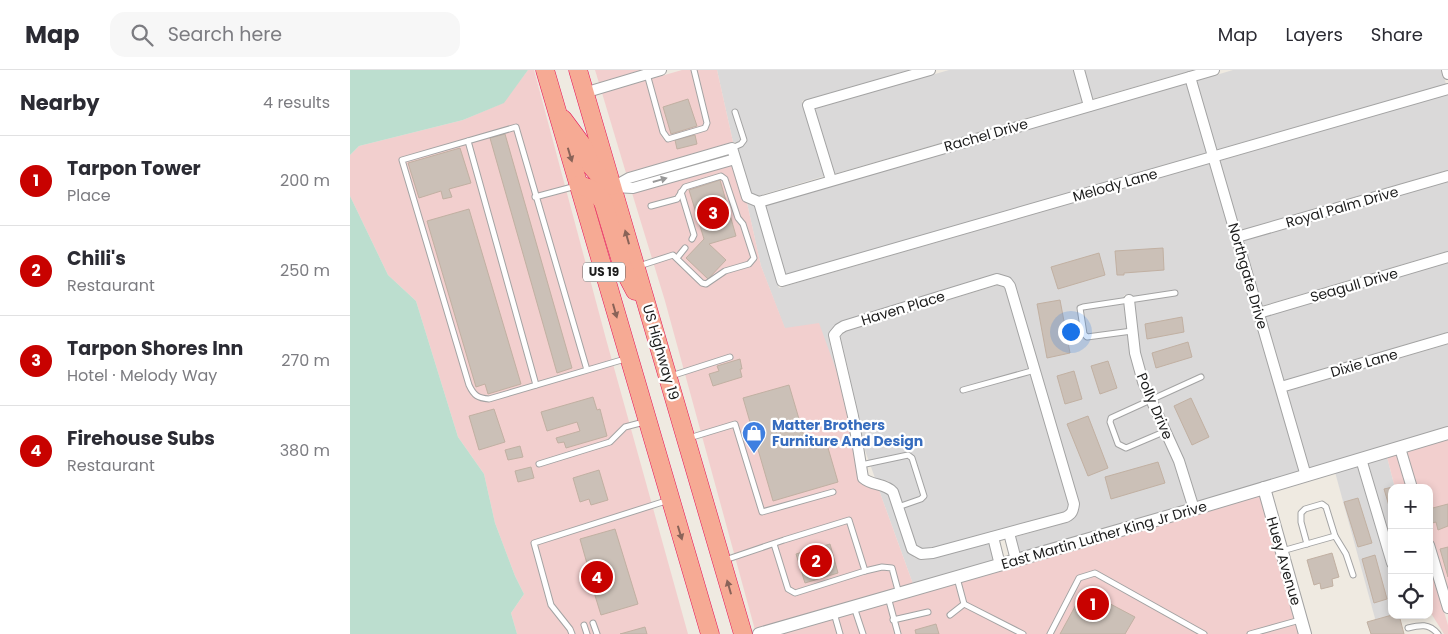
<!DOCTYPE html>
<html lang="en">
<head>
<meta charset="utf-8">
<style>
	body { margin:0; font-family:Poppins,sans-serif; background:#f7f7f7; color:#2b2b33 }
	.controls { position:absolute; right:15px; bottom:15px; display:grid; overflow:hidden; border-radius:10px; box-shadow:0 2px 8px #0003 }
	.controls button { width:45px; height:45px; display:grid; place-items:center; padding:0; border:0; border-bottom:1px solid #e1e1e2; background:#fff; color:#2b2b33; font:25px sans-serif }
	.you { position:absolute; left:720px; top:261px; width:18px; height:18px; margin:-12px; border:4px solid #fff; border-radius:50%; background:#1a73e8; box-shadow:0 0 0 8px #1a73e833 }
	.badge { display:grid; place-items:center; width:32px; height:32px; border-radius:50%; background:#c80200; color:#fff; font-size:16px; font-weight:700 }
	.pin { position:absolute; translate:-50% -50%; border:2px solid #fff; box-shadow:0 1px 5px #0006 }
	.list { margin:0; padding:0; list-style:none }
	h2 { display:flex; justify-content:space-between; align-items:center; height:65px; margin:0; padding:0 20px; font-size:21px }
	h2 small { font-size:16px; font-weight:400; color:#7c7c81 }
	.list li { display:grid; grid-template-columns:32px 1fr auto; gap:15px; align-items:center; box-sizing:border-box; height:90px; padding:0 20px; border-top:1px solid #e1e1e2 }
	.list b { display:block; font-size:19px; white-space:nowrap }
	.list p { margin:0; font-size:16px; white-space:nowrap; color:#7c7c81 }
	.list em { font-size:16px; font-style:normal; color:#7c7c81 }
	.icon { flex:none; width:28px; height:28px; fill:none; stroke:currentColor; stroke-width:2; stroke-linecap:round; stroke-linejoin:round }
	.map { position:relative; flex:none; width:1098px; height:564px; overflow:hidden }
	header { display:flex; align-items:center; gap:30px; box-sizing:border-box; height:70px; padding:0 25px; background:#fff; border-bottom:1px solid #e1e1e2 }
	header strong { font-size:24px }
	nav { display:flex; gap:28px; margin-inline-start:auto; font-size:18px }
	.search { width:350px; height:45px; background:#f7f7f7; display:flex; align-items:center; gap:12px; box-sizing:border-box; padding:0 18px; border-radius:15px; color:#7c7c81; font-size:19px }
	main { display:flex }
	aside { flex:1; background:#fff }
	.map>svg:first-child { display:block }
	.residential { fill:#dad9d9 }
	.commercial { fill:#f2cfce }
	.wetland { fill:#bcdecf }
	.building { fill:#cbc0b7; stroke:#c1b0a2 }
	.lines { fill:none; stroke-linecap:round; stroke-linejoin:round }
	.service-casing { stroke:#a3a3a3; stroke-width:7 }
	.minor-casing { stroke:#a3a3a3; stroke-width:12 }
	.tertiary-casing { stroke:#a3a3a3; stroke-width:14 }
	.trunk-casing { stroke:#e6145a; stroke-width:19 }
	.service { stroke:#fff; stroke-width:5 }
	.minor { stroke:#fff; stroke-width:10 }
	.tertiary { stroke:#fff; stroke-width:12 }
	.trunk { stroke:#f6aa94; stroke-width:18 }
	.oneway { fill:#896358 }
	.oneway2 { fill:#999 }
	.labels { text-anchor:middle; stroke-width:4.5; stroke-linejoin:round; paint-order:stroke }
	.shield { fill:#fff; stroke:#606060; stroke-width:1 }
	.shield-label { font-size:12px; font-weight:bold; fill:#1c1c1c }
	.street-label { font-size:14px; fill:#1c1c1c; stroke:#fff }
	.shop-label { font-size:14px; font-weight:bold; fill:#366cbe; stroke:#fff; text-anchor:start }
</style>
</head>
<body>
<header>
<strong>Map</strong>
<div class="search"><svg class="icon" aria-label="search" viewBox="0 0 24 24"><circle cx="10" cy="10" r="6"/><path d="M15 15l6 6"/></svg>Search here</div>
<nav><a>Map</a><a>Layers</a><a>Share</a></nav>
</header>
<main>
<aside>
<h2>Nearby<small>4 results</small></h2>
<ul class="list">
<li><span class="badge">1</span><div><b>Tarpon Tower</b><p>Place</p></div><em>200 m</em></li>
<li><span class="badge">2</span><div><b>Chili's</b><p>Restaurant</p></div><em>250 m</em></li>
<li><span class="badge">3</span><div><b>Tarpon Shores Inn</b><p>Hotel · Melody Way</p></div><em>270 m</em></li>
<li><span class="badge">4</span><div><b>Firehouse Subs</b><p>Restaurant</p></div><em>380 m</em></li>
</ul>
</aside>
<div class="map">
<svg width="1098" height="564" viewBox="0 0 1098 564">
	<rect width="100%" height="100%" fill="#efeae1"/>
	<g class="residential">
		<polygon points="367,0 560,0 452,31 475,106 408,126 401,123 386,72 383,72"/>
		<polygon points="599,0 724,0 733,32 484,104 464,39"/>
		<polygon points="734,0 844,0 742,29"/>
		<polygon points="883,0 1092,0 1096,14 866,80 846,11"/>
		<polygon points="837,13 857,83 435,205 415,135"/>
		<polygon points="1098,24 1098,100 890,161 869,91"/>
		<polygon points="860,93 950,402 847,432 833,389 798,310 790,282 783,225 774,225 782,292 789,314 824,393 838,435 669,483 665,467 718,452 724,448 727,444 729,435 690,299 663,212 659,208 646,204 487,254 480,262 480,269 492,316 435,259 411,196 397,133 405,136 429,218"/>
		<polygon points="1098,111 1098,181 912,236 893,171"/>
		<polygon points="1098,192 1098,262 934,311 915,246"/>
		<polygon points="648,215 656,218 719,434 719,438 714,442 582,478 571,479 566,476 547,419 538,411 525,408 512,372 498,299 489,267 496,261"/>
		<polygon points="1098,274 1098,358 959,399 937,321"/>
		<polygon points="1037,387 1045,418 1042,418 1042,476 1018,393"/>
		<polygon points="1008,395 1042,511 1042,545 1026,552 985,402"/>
		<polygon points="529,420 535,421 539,425 557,480 565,488 572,490 579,489 640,473 644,491 563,514"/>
	</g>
	<g class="commercial">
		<polygon points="178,0 184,0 256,269 338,564 167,564 161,543 174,524 165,506 145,453 134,404 108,367 66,231 38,205 0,126 0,85 9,76 113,50 153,33"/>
		<polygon points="245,0 293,0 249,13"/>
		<polygon points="332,0 367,0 383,72 276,103 252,23"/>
		<polygon points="382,95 392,129 397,133 411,196 435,258 469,253 492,316 509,409 515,416 529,420 563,514 405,560 315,231 282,123"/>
		<polygon points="1098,369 1098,522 1079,458 1079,418 1067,418 1057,382"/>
		<polygon points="1047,384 1057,418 1045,418 1037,387"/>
		<polygon points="911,425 950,564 429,564"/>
		<polygon points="1079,492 1098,555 1098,564 1094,564 1079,540"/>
	</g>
	<g class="wetland">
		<polygon points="0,0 178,0 154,33 113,50 9,76 0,85"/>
		<polygon points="0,126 38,205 66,231 108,367 134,404 145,453 165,506 174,524 161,543 167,564 0,564"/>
	</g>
	<g class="building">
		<polygon points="338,29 347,56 321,64 313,37"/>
		<polygon points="155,64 222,298 207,303 140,68"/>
		<polygon points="345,65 347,74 327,79 325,70"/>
		<polygon points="110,78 121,113 99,119 102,127 93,129 91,121 69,128 58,93"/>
		<polygon points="370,110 386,166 359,174 376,190 358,209 336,188 354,169 339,120"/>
		<polygon points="119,139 171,314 138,324 135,314 126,317 77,151"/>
		<polygon points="813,178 814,200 774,203 774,205 767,205 765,181"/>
		<polygon points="749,183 755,205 708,219 701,197"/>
		<polygon points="710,230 720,283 697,288 687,234"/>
		<polygon points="832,247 834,262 797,269 795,254"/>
		<polygon points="838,272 842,287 806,298 802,283"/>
		<polygon points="390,289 392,299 390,299 392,307 363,316 359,304 369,301 367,296"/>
		<polygon points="758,291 767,318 750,324 741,296"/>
		<polygon points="724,301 732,329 715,334 707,306"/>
		<polygon points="439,315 457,376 476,371 488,412 423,431 393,328"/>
		<polygon points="243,327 247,340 250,339 257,366 216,378 214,372 208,373 206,368 230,361 227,352 197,361 191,342"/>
		<polygon points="841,328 859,367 842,375 824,336"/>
		<polygon points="144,339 155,372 129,380 119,346"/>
		<polygon points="738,346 758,398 738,406 717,354"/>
		<polygon points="170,376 173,387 158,390 155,380"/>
		<polygon points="808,392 815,413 761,429 755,407"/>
		<polygon points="181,397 184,408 168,412 165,401"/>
		<polygon points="249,400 258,430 241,435 239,429 230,432 223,408"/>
		<polygon points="1047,416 1048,418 1042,418 1042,446 1034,419"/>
		<polygon points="1008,428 1022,473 1008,477 994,432"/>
		<polygon points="1098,434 1098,456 1088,460 1086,452 1082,453 1079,439"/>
		<polygon points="265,459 288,534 251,545 243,519 239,520 232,499 238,497 230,469"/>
		<polygon points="480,474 488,503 455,513 446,484"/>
		<polygon points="1098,477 1098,507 1090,479"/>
		<polygon points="982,483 989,507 982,509 983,516 971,519 970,513 964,515 957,490"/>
		<polygon points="1025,485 1037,529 1024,533 1012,489"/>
		<polygon points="734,520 785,547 775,564 710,564"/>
		<polygon points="1042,545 1049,545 1054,564 1021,564 1017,552"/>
		<polygon points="586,554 589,564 566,564 565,560"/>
		<polygon points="295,557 297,564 270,564"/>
	</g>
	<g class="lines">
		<g class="service-casing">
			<g id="service">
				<polyline points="297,4 313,62 318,69 355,58 357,53 344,0"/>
				<polyline points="118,71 186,315"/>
				<polyline points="382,78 391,74 394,70 385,42"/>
				<polyline points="331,122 344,165 342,169"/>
				<polyline points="185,127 226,116"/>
				<polyline points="327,188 335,178"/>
				<polyline points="289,196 323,185 352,213 356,214 375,201 399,194 404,188 393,154 388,148 375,109 371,106 335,117 327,129 301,136"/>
				<polyline points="782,261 737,267 734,264 730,238 733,237 825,223"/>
				<path d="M237,300L166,57L52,90L119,315C124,326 128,328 139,329L275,289"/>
				<polyline points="321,306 380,287"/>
				<polyline points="613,320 685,300"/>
				<polyline points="816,361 776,378 768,374 760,352 761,348 851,307"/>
				<polyline points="339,368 385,354 412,442 483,422"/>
				<polyline points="189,394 260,372 275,357 294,352"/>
				<polyline points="511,395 558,385 562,388 574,426 571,429 548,437"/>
				<polyline points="957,474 951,452 951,443 955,439 972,434 976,437 985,466"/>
				<polyline points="932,481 985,466 996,484 1003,505"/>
				<polyline points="375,490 434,470 499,450 515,501 445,523 438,519 424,474"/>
				<polyline points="515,501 532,497 542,498 549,524"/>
				<polyline points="538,527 548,564"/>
				<polyline points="614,534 673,564"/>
				<polyline points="504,537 513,564"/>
				<polyline points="484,543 490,564"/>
				<polyline points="600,545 614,534 607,508"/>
				<polyline points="543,550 578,542"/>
				<polyline points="243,553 247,564"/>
				<polyline points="234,555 237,564"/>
				<path d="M1058,558C1070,555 1079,553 1088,564"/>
				<polyline points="222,564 220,559 201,535 184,473 319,430"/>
				<polyline points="700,564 729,508 745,503 854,564"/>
				<polyline points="900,564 950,550"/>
			</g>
		</g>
		<g class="minor-casing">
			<g id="minor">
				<polyline points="729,0 739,36"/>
				<polyline points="1097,0 1098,4"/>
				<polyline points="840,7 956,406"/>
				<polyline points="234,23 311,0"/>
				<polyline points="481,110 458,35 580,0"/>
				<polyline points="263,117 279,108 382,78 397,127 409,132"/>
				<polyline points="264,117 283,118 385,89"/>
				<polyline points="409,132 432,211 1098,19"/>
				<polyline points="409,132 864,0"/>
				<polyline points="887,167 1098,106"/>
				<path d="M647,209L657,212L660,216L724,434C723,441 722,444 716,447L583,483L571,484L562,479L543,422C535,413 522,416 513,408L503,346L484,265L489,259L494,256Z"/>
				<polyline points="779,230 785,283 793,312 829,391 844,439"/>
				<polyline points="909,243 1098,187"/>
				<polyline points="931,317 1098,268"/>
				<polyline points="1050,378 1062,418"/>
				<polyline points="1011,389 1042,493"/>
				<polyline points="659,463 666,490"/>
				<polyline points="643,467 650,495"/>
				<polyline points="1079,475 1098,538"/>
			</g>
		</g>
		<g class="tertiary-casing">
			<g id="tertiary">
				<polyline points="914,418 955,564"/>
				<polyline points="409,564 844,439 1098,363"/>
			</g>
		</g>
		<g class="trunk-casing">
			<g id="trunk">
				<polyline points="195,0 360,564"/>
				<polyline points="228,0 393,564"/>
				<polyline points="213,49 233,76 241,96 253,110 261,116"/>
				<path d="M229,115C241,118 246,121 253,132L273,198L285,221"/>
			</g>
		</g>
		<use href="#service" class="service"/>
		<use href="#minor" class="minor"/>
		<use href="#tertiary" class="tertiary"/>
		<use href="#trunk" class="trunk"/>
	</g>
	<defs><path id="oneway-solid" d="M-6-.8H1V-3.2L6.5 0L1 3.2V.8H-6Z" transform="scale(1.25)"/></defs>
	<g class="oneway">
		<use href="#oneway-solid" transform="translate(220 85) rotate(73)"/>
		<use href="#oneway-solid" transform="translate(277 167) rotate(-106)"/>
		<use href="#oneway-solid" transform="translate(265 241) rotate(74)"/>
		<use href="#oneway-solid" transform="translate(330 463) rotate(73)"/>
		<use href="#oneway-solid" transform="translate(379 517) rotate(-106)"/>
	</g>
	<use class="oneway2" href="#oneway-solid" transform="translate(310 110) rotate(-16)"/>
	<defs>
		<g id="shop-pin" transform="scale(1.25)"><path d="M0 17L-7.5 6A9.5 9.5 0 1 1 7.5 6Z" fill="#3f7fe0" stroke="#fff"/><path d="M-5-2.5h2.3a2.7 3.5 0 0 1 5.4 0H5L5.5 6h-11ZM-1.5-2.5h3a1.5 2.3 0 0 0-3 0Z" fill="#fff"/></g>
	</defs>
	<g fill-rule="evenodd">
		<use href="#shop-pin" x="404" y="363"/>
	</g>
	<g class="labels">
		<rect class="shield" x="233" y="192.5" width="42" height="19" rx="4"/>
		<g class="shield-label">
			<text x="254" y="206">US 19</text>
		</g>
		<g class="street-label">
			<text transform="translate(636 65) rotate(-16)" y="5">Rachel Drive</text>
			<text transform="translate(765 115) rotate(-16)" y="5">Melody Lane</text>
			<text transform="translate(992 137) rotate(-16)" y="5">Royal Palm Drive</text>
			<text transform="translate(898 206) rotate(74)" y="5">Northgate Drive</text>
			<text transform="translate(1004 215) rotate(-16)" y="5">Seagull Drive</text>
			<text transform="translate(553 238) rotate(-17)" y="5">Haven Place</text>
			<text transform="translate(311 282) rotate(74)" y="5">US Highway 19</text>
			<text transform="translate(1014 293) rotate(-16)" y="5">Dixie Lane</text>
			<text transform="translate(805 336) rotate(67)" y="5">Polly Drive</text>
			<text transform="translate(754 465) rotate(-16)" y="5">East Martin Luther King Jr Drive</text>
			<text transform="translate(934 491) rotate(74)" y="5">Huey Avenue</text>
		</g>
		<g class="shop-label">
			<text x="422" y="360">Matter Brothers<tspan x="422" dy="16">Furniture And Design</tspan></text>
		</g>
	</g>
</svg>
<div class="controls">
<button>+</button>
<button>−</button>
<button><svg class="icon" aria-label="locate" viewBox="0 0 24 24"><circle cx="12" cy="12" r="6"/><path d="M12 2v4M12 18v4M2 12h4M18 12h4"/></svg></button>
</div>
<div class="you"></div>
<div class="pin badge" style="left:743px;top:534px">1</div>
<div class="pin badge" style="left:466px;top:491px">2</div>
<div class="pin badge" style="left:363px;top:143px">3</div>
<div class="pin badge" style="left:247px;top:507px">4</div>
</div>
</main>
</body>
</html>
